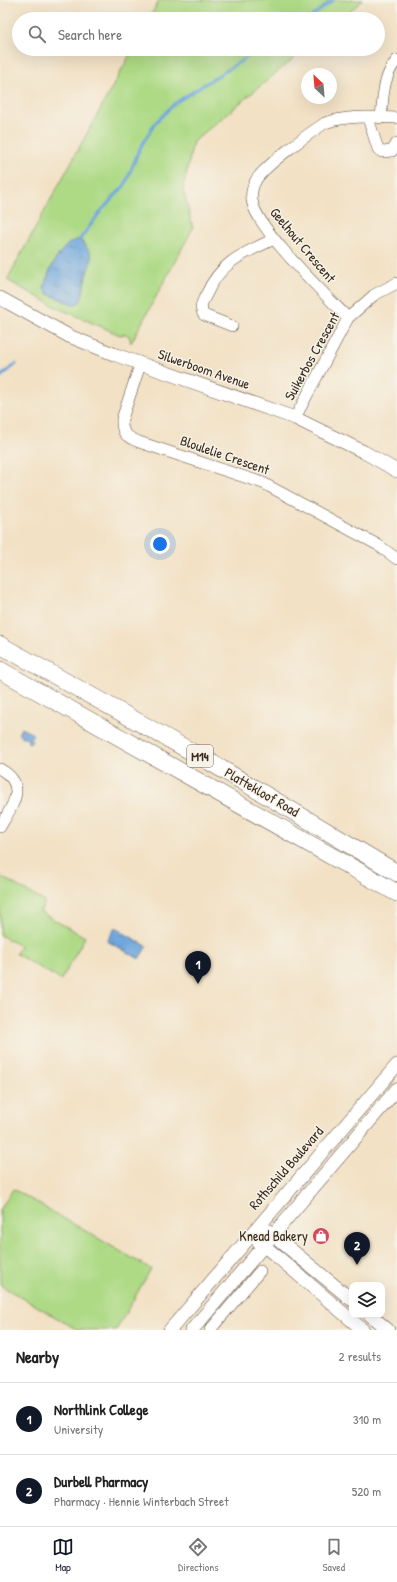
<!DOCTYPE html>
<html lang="en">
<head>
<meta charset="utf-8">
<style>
	body { margin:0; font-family:"Patrick Hand",sans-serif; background:#f2f2f2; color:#222 }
	.controls { position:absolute; right:12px; bottom:12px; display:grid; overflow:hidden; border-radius:8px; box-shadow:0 4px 16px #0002 }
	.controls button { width:36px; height:36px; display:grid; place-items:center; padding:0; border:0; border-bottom:1px solid #e0e0e0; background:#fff; color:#222; font:20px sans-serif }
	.compass { position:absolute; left:301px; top:68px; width:36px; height:36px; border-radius:50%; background:#fff; box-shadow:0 4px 16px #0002; rotate:334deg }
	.you { position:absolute; left:160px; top:544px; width:14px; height:14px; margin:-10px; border:3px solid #fff; border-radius:50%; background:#1a73e8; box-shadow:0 0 0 6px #1a73e833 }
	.badge { display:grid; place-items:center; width:26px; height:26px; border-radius:50%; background:#111827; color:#fff; font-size:13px; font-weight:700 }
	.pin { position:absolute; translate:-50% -33px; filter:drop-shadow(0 1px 2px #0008) }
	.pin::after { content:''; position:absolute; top:21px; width:14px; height:12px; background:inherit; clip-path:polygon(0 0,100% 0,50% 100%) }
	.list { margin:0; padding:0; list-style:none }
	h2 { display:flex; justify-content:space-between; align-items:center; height:52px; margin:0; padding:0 16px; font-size:17px }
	h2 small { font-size:13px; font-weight:400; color:#767676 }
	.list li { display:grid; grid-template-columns:26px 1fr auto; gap:12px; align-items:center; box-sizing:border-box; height:72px; padding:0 16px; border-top:1px solid #e0e0e0 }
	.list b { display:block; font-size:15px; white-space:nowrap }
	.list p { margin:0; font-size:13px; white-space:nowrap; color:#767676 }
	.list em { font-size:13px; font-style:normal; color:#767676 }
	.icon { flex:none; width:22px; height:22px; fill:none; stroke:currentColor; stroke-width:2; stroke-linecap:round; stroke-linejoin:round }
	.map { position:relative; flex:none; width:397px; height:1330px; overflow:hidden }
	.search { position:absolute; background:#fff; box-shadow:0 4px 16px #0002; left:12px; right:12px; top:12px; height:44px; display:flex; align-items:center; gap:10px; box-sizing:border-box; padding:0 14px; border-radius:22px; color:#767676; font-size:15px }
	.sheet { height:196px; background:#fff }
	nav { display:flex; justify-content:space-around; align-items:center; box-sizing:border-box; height:56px; border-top:1px solid #e0e0e0; background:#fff; font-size:11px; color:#767676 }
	nav a { display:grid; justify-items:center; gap:2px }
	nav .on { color:#111827 }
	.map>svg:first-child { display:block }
	.green { fill:#aeda86; stroke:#748252 }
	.water { fill:url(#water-ripples); stroke:#54687d }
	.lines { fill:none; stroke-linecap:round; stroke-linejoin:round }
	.stream { stroke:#6da5dc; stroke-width:3 }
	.minor-casing { stroke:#564537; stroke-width:12 }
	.tertiary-casing { stroke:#564537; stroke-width:14 }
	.primary-casing { stroke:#564537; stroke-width:18 }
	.minor { stroke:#fff; stroke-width:11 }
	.tertiary { stroke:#fff; stroke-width:13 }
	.primary { stroke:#fff; stroke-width:17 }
	.labels { text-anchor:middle; stroke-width:3; stroke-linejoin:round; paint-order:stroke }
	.shield { fill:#f7f3e8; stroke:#73665b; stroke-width:1 }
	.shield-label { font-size:13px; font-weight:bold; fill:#3b2a1e }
	.street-label { font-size:14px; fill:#3b2a1e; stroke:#f7f3e8 }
	.poi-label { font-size:14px; fill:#3b2a1e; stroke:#f7f3e8; text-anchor:end }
</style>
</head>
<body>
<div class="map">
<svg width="397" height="1330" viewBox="0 0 397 1330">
	<defs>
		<pattern id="water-ripples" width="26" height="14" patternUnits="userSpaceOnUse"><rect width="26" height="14" fill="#6da5dc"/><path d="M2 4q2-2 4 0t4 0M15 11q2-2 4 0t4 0" fill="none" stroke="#5b87b2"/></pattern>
	</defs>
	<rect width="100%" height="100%" fill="#f7f3e8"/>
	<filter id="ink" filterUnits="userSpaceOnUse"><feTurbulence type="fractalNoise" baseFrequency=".025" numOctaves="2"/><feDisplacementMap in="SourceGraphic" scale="8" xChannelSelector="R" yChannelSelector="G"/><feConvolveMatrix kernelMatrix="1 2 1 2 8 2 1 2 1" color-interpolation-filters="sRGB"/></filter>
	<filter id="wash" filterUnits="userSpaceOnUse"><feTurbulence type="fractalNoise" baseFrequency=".012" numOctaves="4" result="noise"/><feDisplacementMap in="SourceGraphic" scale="16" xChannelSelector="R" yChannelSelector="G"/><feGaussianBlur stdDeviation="0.9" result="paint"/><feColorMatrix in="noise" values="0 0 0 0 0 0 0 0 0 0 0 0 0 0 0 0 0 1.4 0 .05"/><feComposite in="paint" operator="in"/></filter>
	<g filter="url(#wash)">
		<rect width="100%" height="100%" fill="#f2e1c5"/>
		<g class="green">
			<polygon points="159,0 363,0 341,19 149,19"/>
			<polygon points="133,49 305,49 193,142 183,190 193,228 131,343 129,336 126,334 120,335 58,308 7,280"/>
			<polygon points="0,876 45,902 40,912 85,937 61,980 16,954 20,946 0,935"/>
			<polygon points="13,1189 151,1269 116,1330 78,1330 0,1285 0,1210"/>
		</g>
		<g class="water">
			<path d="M80,239L90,252L92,258L86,276L82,298L80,302L74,305L48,294L44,289C46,275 58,250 71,242C73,241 77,240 80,239Z"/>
			<polygon points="21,728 33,734 31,738 32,742 28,743 28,740 18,734"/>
			<polygon points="115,928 147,946 139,959 107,941"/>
		</g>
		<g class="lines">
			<g class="stream">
				<polyline points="309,19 333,0"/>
				<polyline points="80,239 101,211 125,185 139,150 155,123 175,103 260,49"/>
				<polyline points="0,377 16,364"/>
			</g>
		</g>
	</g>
	<g filter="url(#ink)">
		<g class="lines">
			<g class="minor-casing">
				<g id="minor">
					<polyline points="368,118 378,149 382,152 392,151 397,143"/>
					<path d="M381,118C383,97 383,76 397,60"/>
					<path d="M348,318C326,295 255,228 252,200C251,195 252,187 255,182C260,169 311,132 325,123C347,115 374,117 397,118"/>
					<path d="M232,326L204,315C199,308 202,302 206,295C221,261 243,254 274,239"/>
					<path d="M140,365L122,419C121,434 127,437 139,442L263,483L378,545L397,559"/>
					<polyline points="295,418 348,318 374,295 397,283"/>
					<path d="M0,769C29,785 12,806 0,827"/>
					<polyline points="210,1330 260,1271"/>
				</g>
			</g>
			<g class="tertiary-casing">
				<g id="tertiary">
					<polyline points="0,298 69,336 116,355 295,418 364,452 397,471"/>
					<polyline points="267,1230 352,1300"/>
					<polyline points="258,1241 279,1258 363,1330"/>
					<polyline points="370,1315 388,1330"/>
					<polyline points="170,1330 397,1065"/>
					<polyline points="192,1330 397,1089"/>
				</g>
			</g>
			<g class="primary-casing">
				<g id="primary">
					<polyline points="0,645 210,762 397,873"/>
					<polyline points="0,670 397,893"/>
				</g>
			</g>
			<use href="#minor" class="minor"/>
			<use href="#tertiary" class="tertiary"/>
			<use href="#primary" class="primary"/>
		</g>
	</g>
	<defs>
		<g id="shop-disc" transform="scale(0.9)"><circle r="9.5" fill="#d1495b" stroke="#f7f3e8"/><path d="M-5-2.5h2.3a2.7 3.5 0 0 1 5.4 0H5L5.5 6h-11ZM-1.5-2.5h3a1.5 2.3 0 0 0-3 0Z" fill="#fff"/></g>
	</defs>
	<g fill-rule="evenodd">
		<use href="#shop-disc" x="321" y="1236"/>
	</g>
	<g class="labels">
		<rect class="shield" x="187" y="745" width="26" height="22" rx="3"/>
		<g class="shield-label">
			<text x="200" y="761">M14</text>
		</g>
		<g class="street-label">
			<text transform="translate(303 245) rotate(50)" y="5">Geelhout Crescent</text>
			<text transform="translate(312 356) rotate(-61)" y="5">Suikerbos Crescent</text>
			<text transform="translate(204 369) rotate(19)" y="5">Silwerboom Avenue</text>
			<text transform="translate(225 455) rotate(19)" y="5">Bloulelie Crescent</text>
			<text transform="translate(262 792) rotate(30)" y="5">Plattekloof Road</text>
			<text transform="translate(286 1168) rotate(-49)" y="5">Rothschild Boulevard</text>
		</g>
		<g class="poi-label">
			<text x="308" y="1241">Knead Bakery</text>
		</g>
	</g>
</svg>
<div class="controls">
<button><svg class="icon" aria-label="layers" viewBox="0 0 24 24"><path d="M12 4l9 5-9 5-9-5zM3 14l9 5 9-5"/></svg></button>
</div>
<svg class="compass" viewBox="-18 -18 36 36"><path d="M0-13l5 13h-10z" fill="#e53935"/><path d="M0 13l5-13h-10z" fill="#767676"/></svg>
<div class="you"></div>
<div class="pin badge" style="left:198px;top:984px">1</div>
<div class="pin badge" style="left:357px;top:1265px">2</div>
<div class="search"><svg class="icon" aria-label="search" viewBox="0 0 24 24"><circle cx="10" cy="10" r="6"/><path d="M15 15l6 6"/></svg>Search here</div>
</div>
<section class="sheet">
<h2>Nearby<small>2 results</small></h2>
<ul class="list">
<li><span class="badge">1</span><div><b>Northlink College</b><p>University</p></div><em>310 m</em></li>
<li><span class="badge">2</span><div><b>Durbell Pharmacy</b><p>Pharmacy · Hennie Winterbach Street</p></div><em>520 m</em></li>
</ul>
</section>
<nav>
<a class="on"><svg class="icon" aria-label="map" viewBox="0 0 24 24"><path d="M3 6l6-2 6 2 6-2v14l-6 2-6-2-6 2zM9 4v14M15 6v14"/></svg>Map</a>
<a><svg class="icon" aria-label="directions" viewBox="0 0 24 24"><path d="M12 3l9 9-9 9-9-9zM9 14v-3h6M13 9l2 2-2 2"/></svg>Directions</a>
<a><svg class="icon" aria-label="saved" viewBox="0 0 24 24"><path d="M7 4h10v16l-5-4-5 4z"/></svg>Saved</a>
</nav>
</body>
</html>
